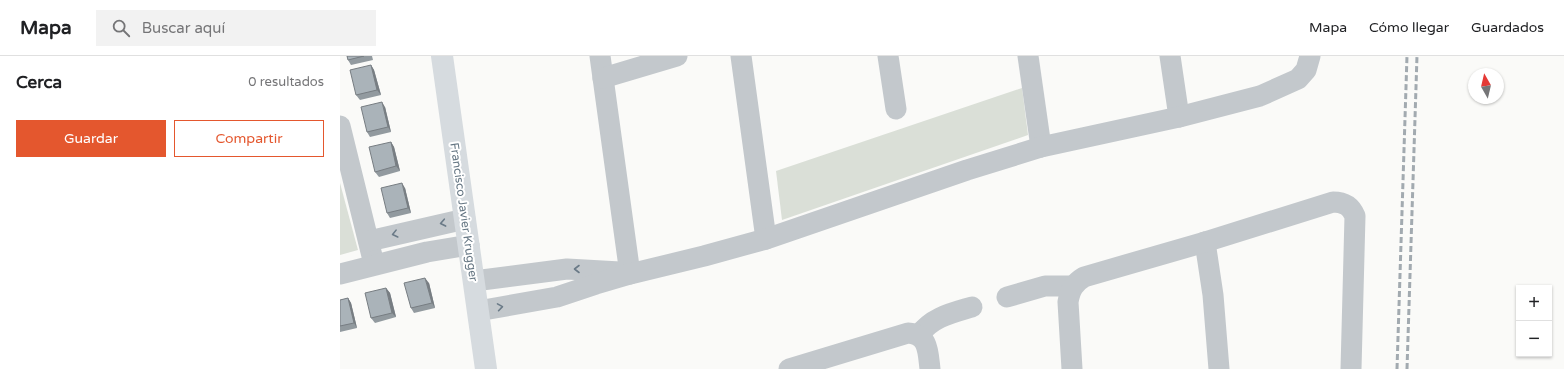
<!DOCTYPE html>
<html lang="es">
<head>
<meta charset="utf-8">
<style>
	body { margin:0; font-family:"Varela Round",sans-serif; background:#f2f2f2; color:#202124 }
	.controls { position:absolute; right:12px; bottom:12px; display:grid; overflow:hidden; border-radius:0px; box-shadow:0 1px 3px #0004 }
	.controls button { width:36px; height:36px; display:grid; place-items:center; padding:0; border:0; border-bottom:1px solid #e0e0e0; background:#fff; color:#202124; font:20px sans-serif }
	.compass { position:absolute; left:1128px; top:12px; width:36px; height:36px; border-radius:50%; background:#fff; box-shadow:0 1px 3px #0004; rotate:352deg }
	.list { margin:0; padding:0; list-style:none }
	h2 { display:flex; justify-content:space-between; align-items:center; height:52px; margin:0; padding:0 16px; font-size:17px }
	h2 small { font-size:13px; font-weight:400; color:#757577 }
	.actions { display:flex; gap:8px; padding:12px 16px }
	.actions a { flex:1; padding:9px 0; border:1px solid #e4572e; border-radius:0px; text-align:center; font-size:14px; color:#e4572e }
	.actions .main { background:#e4572e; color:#fff }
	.icon { flex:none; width:22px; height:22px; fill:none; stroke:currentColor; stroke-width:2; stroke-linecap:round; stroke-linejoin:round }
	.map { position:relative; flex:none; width:1224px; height:313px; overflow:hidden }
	header { display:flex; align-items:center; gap:24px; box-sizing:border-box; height:56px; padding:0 20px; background:#fff; border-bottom:1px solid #e0e0e0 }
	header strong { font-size:19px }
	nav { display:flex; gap:22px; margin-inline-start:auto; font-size:14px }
	.search { width:280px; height:36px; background:#f2f2f2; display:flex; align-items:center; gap:10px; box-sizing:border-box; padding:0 14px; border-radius:0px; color:#757577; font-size:15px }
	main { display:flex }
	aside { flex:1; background:#fff }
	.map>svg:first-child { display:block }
	.green { fill:#dadfd7 }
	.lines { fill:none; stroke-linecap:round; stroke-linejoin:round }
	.minor { stroke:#c3c8cc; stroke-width:21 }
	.secondary { stroke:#d6dbdf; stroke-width:22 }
	.rail { stroke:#a2aab0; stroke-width:3; stroke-dasharray:6 3; stroke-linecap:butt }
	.wall { fill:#929a9f }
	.shaded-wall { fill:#777d82 }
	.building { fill:#aab3b9; stroke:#777d82 }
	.oneway { stroke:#6a7a87 }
	.labels { text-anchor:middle; stroke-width:4; stroke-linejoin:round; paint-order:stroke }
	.street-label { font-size:12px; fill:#657683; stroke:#fff }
</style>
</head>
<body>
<header>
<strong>Mapa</strong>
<div class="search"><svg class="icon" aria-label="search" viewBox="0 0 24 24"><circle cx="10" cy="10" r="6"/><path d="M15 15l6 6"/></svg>Buscar aquí</div>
<nav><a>Mapa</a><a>Cómo llegar</a><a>Guardados</a></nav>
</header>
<main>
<aside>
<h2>Cerca<small>0 resultados</small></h2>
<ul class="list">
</ul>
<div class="actions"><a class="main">Guardar</a><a>Compartir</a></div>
</aside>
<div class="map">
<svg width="1224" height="313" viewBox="0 0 1224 313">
	<rect width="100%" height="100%" fill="#fafaf8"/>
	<g class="green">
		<polygon points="682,32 688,79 442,164 436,115"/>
		<polygon points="0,127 18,194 0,199"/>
	</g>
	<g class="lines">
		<g class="minor">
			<polyline points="260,0 290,218"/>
			<polyline points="401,0 426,183"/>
			<polyline points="548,0 556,53"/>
			<polyline points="688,0 701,91"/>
			<polyline points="830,0 839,61"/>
			<polyline points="263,22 337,0"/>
			<polyline points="0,70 34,208"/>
			<polyline points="29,185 125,163"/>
			<polyline points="865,186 873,239 879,313"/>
			<polyline points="0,218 87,196 129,189"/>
			<polyline points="134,225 227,213 280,216"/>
			<polyline points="667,241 705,230 733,230"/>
			<polyline points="138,255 217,241 256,228 290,218 364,200 426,183 627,114 701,91 839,61 920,40 958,23 966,14 970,0"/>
			<path d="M579,279C592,261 612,257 632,251"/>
			<path d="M449,313L568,277C589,278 588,297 590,313"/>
			<path d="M732,313L728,246C730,234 734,227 744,221L865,186L993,146C1004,146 1011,150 1015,160L1011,313"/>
		</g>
		<polyline class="secondary" points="102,0 146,313"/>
		<g class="rail">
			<polyline points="1057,313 1067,0"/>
			<polyline points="1067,313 1077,0"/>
		</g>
	</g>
	<g class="wall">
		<polygon points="7,0 32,0 33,4 11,9 8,4"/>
		<polygon points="31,9 34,14 41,39 20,44 16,39"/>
		<polygon points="45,51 51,76 30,81 27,76"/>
		<polygon points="51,86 54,91 60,115 39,121 35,116"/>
		<polygon points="65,132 71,157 50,162 47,157"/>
		<polygon points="89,227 95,252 74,257 71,252"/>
		<polygon points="46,232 50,237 56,261 35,267 31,262"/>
		<polygon points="8,242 11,247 17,272 0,276 0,244"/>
	</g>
	<g class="shaded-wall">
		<polygon points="31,9 34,14 41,39 37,34"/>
		<polygon points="42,46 45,51 51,76 48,71"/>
		<polygon points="51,86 54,91 60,115 56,110"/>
		<polygon points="62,127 65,132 71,157 68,152"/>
		<polygon points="85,222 89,227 95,252 92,247"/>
		<polygon points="46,232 50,237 56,261 52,257"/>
		<polygon points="8,242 11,247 17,272 14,267"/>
	</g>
	<g class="building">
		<polygon points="7,0 24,0 8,4"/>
		<polygon points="31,9 37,34 16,39 10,14"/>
		<polygon points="42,46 48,71 27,76 21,51"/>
		<polygon points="51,86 56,110 35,116 29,91"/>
		<polygon points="62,127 68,152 47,157 41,132"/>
		<polygon points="85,222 92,247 71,252 64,227"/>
		<polygon points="46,232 52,257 31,262 25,237"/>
		<polygon points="8,242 14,267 0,270 0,244"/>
	</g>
	<defs><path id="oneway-chevron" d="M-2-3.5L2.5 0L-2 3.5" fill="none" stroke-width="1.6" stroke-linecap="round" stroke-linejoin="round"/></defs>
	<g class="oneway">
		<use href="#oneway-chevron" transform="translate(103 167) rotate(169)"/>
		<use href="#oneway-chevron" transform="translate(55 178) rotate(166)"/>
		<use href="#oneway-chevron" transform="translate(237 213) rotate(-180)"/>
		<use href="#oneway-chevron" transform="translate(160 251) rotate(-9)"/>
	</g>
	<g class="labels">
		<g class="street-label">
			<text transform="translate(124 156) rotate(82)" y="4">Francisco Javier Krugger</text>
		</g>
	</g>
</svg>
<div class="controls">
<button>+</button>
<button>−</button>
</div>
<svg class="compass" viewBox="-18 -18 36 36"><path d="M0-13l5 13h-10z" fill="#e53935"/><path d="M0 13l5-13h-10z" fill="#757577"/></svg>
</div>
</main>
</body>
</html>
